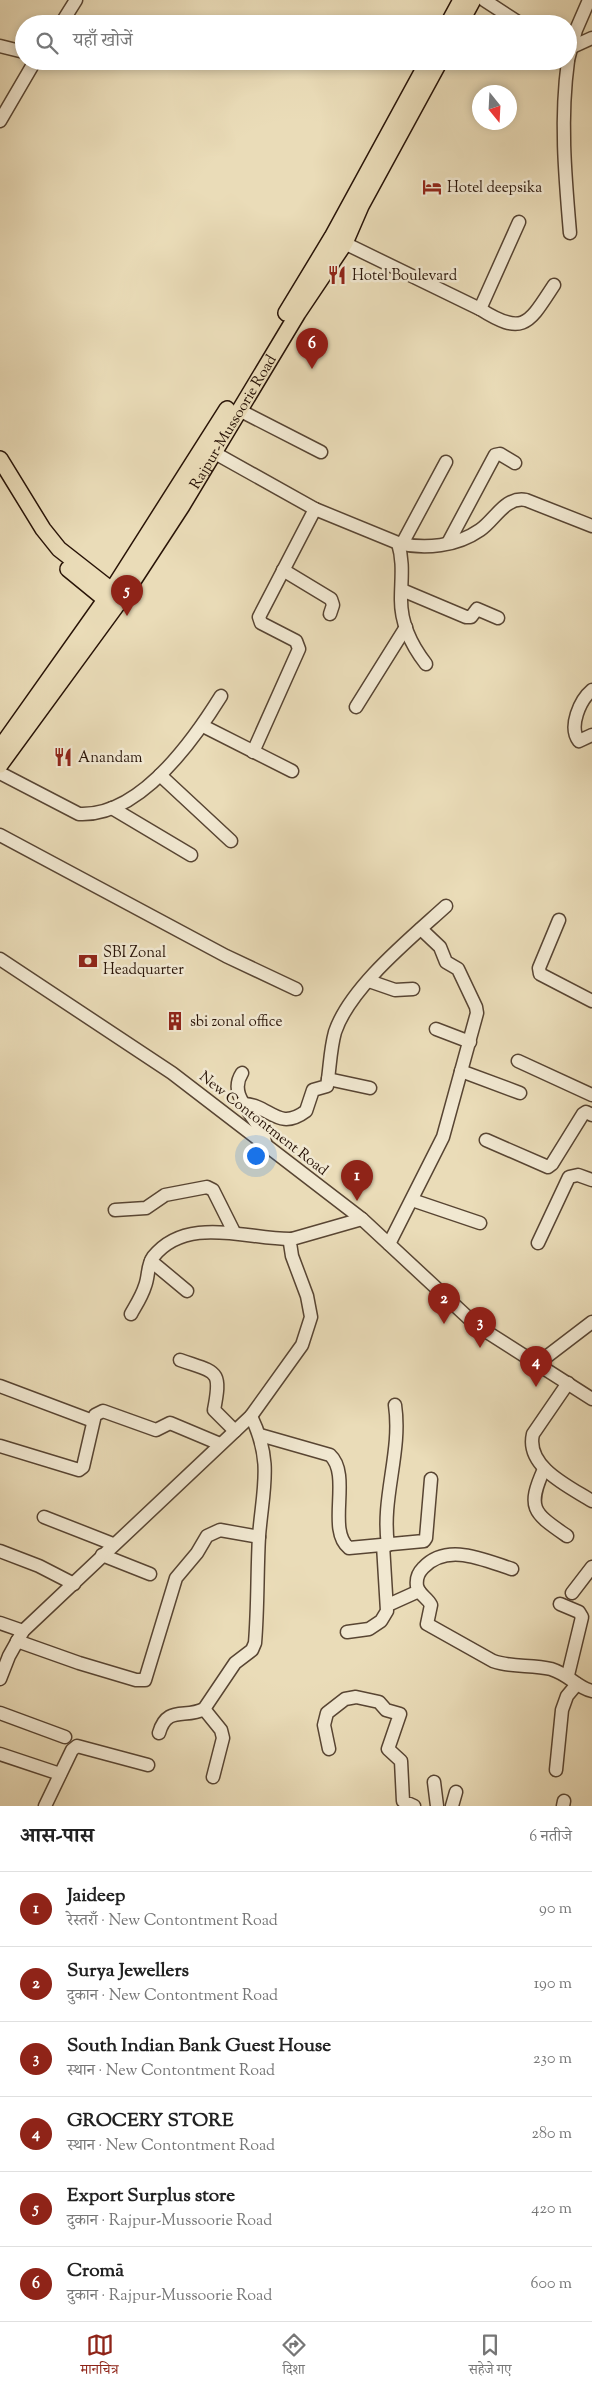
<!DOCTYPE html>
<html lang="hi">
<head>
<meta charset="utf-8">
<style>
	body { margin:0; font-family:"Sorts Mill Goudy","Noto Serif Devanagari",serif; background:#f6f6f6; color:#222 }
	.compass { position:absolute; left:472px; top:85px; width:45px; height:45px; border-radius:50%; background:#fff; box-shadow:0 2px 8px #0003; rotate:162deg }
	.you { position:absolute; left:255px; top:1155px; width:18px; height:18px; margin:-12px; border:4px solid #fff; border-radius:50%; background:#1a73e8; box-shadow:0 0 0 8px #1a73e833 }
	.badge { display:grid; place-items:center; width:32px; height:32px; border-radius:50%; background:#8f2418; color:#fff; font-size:16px; font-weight:700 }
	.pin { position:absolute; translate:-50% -41px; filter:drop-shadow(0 1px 2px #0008) }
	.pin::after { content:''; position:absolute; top:26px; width:18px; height:15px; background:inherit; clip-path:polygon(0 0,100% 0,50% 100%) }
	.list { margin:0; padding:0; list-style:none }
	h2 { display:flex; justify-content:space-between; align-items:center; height:65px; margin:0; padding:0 20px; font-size:21px }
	h2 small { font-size:16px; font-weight:400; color:#767676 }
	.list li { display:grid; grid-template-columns:32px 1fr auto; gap:15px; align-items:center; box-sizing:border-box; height:75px; padding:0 20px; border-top:1px solid #e0e0e0 }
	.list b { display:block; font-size:19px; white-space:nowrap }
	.list p { margin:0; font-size:16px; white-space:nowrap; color:#767676 }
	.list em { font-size:16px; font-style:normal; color:#767676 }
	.icon { flex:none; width:28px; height:28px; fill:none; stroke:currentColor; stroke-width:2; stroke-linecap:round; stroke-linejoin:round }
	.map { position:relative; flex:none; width:592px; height:1806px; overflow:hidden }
	.search { position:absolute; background:#fff; box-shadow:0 2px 8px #0003; left:15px; right:15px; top:15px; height:55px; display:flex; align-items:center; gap:12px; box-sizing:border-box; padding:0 18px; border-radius:28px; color:#767676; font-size:19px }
	.sheet { height:515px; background:#fff }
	nav { display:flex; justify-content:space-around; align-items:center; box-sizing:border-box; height:70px; border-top:1px solid #e0e0e0; background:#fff; font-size:14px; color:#767676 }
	nav a { display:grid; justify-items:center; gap:2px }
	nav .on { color:#8f2418 }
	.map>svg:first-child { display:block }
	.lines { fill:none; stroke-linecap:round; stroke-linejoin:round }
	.minor-casing { stroke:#584533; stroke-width:15 }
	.major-casing { stroke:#281307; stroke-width:18 }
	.minor { stroke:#f1e8d1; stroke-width:12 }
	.major { stroke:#eadcb8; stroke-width:15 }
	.labels { text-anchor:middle; stroke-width:5; stroke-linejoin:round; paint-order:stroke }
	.poi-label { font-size:15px; fill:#281307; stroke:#f1e8d1; text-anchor:start }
	.street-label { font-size:15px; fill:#281307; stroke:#f1e8d1 }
</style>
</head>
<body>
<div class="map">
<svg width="592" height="1806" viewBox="0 0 592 1806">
	<rect width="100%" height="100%" fill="#eadcb8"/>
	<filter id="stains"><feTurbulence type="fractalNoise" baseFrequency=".004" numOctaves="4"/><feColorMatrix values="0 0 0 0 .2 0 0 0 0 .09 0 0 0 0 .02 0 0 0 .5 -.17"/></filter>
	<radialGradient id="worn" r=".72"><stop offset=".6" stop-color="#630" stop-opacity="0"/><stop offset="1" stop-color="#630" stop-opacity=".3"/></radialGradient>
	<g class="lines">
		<g class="minor-casing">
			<g id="minor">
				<polyline points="484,0 521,24"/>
				<polyline points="61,24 76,0"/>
				<polyline points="0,46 24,52"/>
				<polyline points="570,48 592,38"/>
				<polyline points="568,60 576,30 589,0"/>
				<path d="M568,61C560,119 565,175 570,233"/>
				<polyline points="0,121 35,61"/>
				<path d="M336,239L480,309C524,337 529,323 554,285"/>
				<polyline points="480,309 519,222"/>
				<polyline points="239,410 321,452"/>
				<path d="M213,452L315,509L398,543C425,550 457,546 480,530C495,520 505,496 526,500L592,526"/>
				<path d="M398,543C404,563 401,579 401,600C401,624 412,646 426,664"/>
				<polyline points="448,543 495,455 500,454 515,463"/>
				<polyline points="402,544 446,462"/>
				<polyline points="283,570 331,599 333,605 330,614"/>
				<polyline points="402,590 466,617 471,617 477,609 498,618"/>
				<path d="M592,690C580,700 568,727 579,741L592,735"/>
				<polyline points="356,707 406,627"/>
				<polyline points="203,726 292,771"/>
				<polyline points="253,752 299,649 296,641 261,623 259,617 315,509"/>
				<path d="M0,773L79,814C139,817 193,741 221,696"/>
				<polyline points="160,775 231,841"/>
				<polyline points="112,808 191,855"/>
				<polyline points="0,835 226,956 296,989"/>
				<polyline points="559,920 539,968 540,974 592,1001"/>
				<polyline points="0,959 172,1073 362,1219 476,1325 592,1399"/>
				<polyline points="369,981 395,990 413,989"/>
				<polyline points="436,1029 470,1042"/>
				<polyline points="518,1061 592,1095"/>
				<polyline points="461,1071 520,1093"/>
				<path d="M242,1073C225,1099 263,1118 266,1147"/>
				<polyline points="328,1079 370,1088"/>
				<path d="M244,1104C270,1105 278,1132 306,1111L313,1090L327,1086C330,1068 330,1050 335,1032C350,987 411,938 446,906"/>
				<polyline points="486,1140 548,1167 552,1164 583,1114 586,1112 592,1115"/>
				<polyline points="412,1200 480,1223"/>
				<polyline points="115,1210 146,1208 165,1195 207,1187 213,1190 234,1232"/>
				<polyline points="538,1243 569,1177 578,1175 592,1180"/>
				<polyline points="389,1244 443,1137 477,1013 476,1007 458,969 446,962 440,947 421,929"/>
				<polyline points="151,1261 187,1291"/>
				<path d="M131,1314C136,1305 142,1296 145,1286C149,1276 147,1265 153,1257C187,1214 249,1240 292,1239"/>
				<path d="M180,1360C217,1373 222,1369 214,1410L235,1431"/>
				<polyline points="537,1364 592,1322"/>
				<path d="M568,1383L533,1434C525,1467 570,1487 592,1501"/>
				<polyline points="0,1386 93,1421"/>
				<path d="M260,1435L330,1455C352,1475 326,1530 349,1548L424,1541L426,1538L431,1479"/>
				<polyline points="0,1446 79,1470 83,1467 95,1415 103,1411 156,1430 170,1423 220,1444"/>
				<path d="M544,1469C526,1509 534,1513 567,1536"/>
				<polyline points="44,1517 113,1544"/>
				<path d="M388,1545C381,1498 402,1452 395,1405"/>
				<polyline points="0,1551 39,1566 74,1584"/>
				<polyline points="102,1555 150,1574"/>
				<path d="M512,1569C484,1560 447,1542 423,1568C418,1573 416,1579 417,1586C419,1595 427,1597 431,1605L427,1624L493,1661C512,1668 532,1664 551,1669C570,1675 576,1687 592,1691"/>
				<polyline points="572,1593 592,1567"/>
				<polyline points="560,1604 579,1612 582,1617 568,1675"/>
				<polyline points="388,1605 419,1591"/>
				<polyline points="0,1623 23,1631"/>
				<polyline points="347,1632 369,1629 381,1621 387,1611 383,1545"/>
				<polyline points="17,1641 79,1663 136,1680 145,1680 176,1578 197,1553 207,1536 220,1530 259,1537"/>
				<polyline points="0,1679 9,1656 23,1631 251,1416 302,1345 311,1317 307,1296 292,1256 290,1243 292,1239 362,1219"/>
				<polyline points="204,1709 221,1730 223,1738 213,1777"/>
				<polyline points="0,1713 65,1737"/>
				<path d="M159,1733C167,1705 185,1719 204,1709L235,1663L252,1650L255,1643C258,1607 257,1572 259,1536C263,1487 273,1462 251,1416"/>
				<polyline points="329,1749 324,1725 327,1713 345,1699 356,1697 379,1702 386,1710 400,1714 388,1749 401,1761 403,1801 414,1806"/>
				<polyline points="0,1754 60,1774"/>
				<polyline points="556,1770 562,1710 567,1696 577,1684"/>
				<polyline points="434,1782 437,1806"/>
				<polyline points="45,1806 72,1750 77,1746 148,1765"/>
				<polyline points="452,1806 456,1792"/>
				<polyline points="563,1806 564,1801"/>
			</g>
		</g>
		<g class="major-casing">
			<g id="major">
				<polyline points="448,24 461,0"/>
				<polyline points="460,24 473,0"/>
				<polyline points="286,313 332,237 428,61"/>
				<polyline points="0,459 43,529 59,549 119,596"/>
				<polyline points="68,569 112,605"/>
				<polyline points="0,748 112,590 227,409"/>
				<path id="s1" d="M0,765L122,598L182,506L298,313L345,243L361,206L440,61"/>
			</g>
		</g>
		<use href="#minor" class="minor"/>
		<use href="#major" class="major"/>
	</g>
	<defs>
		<g id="hotel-bare" transform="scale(1.5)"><path d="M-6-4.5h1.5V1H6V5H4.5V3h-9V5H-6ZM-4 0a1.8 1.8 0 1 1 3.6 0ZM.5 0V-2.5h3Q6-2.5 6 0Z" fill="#8f2418" stroke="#f1e8d1" stroke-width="2.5" paint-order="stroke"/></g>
		<g id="restaurant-bare" transform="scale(1.5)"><path d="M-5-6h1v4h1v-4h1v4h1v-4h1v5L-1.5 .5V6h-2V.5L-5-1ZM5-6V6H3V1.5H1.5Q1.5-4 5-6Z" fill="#8f2418" stroke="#f1e8d1" stroke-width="2.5" paint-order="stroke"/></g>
		<g id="bank-bare" transform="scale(1.5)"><path d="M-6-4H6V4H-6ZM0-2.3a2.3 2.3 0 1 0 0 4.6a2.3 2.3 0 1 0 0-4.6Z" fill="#8f2418" stroke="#f1e8d1" stroke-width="2.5" paint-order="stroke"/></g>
		<g id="building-bare" transform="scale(1.5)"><path d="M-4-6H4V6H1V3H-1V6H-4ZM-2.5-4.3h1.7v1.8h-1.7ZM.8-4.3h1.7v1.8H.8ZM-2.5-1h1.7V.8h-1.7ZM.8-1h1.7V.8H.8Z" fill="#8f2418" stroke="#f1e8d1" stroke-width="2.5" paint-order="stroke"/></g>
	</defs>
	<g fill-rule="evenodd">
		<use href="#hotel-bare" x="432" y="187"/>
		<use href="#restaurant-bare" x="337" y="275"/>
		<use href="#restaurant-bare" x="63" y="757"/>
		<use href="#bank-bare" x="88" y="961"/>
		<use href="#building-bare" x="175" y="1021"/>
	</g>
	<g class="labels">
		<g class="poi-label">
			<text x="447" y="192">Hotel deepsika</text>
			<text x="352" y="280">Hotel Boulevard</text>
			<text x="78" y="762">Anandam</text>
			<text x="103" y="957">SBI Zonal<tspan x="103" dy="17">Headquarter</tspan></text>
			<text x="190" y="1026">sbi zonal office</text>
		</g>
		<g class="street-label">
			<text dy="5" stroke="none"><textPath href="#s1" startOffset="415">Rajpur-Mussoorie Road</textPath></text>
			<text transform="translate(264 1123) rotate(38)" y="5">New Contontment Road</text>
		</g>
	</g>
	<rect width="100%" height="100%" filter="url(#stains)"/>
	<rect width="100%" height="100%" fill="url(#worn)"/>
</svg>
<svg class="compass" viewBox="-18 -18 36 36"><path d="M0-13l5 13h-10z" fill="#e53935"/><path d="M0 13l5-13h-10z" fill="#767676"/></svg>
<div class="you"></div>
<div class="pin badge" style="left:357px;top:1201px">1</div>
<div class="pin badge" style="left:444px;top:1324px">2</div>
<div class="pin badge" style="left:480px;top:1348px">3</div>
<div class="pin badge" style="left:536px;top:1387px">4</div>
<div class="pin badge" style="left:127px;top:616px">5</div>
<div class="pin badge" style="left:312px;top:369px">6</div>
<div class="search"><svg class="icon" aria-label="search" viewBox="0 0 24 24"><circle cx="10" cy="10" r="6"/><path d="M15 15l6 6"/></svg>यहाँ खोजें</div>
</div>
<section class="sheet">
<h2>आस-पास<small>6 नतीजे</small></h2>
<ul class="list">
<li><span class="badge">1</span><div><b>Jaideep</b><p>रेस्तराँ · New Contontment Road</p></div><em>90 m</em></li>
<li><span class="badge">2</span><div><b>Surya Jewellers</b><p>दुकान · New Contontment Road</p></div><em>190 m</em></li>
<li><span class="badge">3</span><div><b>South Indian Bank Guest House</b><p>स्थान · New Contontment Road</p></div><em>230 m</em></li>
<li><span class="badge">4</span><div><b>GROCERY STORE</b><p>स्थान · New Contontment Road</p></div><em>280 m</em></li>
<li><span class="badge">5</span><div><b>Export Surplus store</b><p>दुकान · Rajpur-Mussoorie Road</p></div><em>420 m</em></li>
<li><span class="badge">6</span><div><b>Cromā</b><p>दुकान · Rajpur-Mussoorie Road</p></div><em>600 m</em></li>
</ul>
</section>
<nav>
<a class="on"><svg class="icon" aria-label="map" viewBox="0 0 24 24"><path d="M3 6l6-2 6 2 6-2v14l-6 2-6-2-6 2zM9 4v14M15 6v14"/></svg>मानचित्र</a>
<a><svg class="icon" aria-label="directions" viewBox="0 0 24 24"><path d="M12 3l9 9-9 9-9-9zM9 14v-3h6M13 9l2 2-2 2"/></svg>दिशा</a>
<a><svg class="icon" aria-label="saved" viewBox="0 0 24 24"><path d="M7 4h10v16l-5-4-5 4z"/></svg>सहेजे गए</a>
</nav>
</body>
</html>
